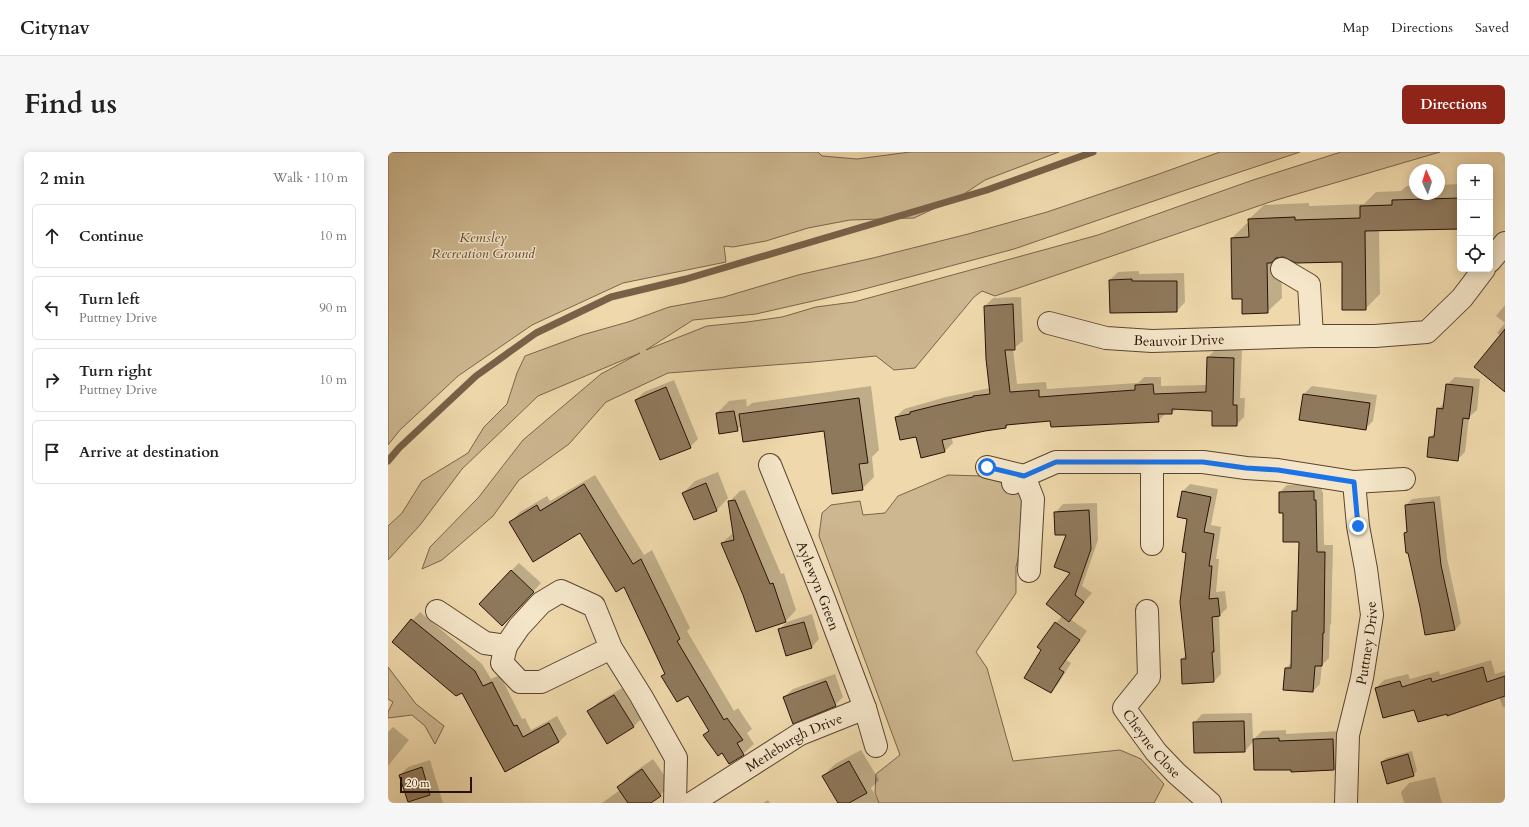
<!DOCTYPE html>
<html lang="en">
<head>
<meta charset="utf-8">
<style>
	body { margin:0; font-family:Cardo,serif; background:#f6f6f6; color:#222 }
	.controls { position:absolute; right:12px; top:12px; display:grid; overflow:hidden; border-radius:6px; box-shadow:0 2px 10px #0003 }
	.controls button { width:36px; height:36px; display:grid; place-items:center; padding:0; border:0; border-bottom:1px solid #e0e0e0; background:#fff; color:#222; font:20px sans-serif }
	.compass { position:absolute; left:1021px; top:12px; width:36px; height:36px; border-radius:50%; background:#fff; box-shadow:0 2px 10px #0003; rotate:356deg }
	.scale { position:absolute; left:12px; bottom:10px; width:72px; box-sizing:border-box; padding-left:4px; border:2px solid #281206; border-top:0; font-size:11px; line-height:14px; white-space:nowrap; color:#281206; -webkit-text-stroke:3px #f5e6c9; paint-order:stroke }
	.stop { position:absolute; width:12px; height:12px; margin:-9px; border:3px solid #1a73e8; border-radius:50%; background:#fff }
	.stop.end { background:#1a73e8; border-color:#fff; box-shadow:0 1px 4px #0008 }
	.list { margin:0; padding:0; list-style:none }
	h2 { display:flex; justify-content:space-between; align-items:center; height:52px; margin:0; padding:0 16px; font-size:17px }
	h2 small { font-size:13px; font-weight:400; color:#767676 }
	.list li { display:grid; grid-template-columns:26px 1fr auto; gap:12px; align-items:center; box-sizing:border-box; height:64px; margin:0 8px 8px; padding:0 8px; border:1px solid #e0e0e0; border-radius:6px }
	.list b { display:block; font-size:15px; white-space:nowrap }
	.list p { margin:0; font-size:13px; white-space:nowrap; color:#767676 }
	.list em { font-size:13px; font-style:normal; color:#767676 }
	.icon { flex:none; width:22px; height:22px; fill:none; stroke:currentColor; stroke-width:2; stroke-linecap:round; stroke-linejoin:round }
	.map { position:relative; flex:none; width:1117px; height:651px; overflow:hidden; border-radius:6px }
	header { display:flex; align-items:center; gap:24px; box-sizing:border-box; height:56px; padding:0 20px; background:#fff; border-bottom:1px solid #e0e0e0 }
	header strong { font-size:19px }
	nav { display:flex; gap:22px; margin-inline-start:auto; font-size:14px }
	.intro { display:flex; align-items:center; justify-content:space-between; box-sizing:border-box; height:96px; padding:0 24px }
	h1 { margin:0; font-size:28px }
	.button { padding:10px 18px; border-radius:6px; background:#8f2418; color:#fff; font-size:14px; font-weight:700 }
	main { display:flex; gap:24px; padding:0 24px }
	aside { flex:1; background:#fff; border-radius:6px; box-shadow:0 2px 10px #0003 }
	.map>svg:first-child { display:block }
	.green { fill:#cdb790; stroke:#7a644b }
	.shadow { fill:#0003 }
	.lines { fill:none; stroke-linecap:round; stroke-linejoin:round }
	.stream { stroke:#776148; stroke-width:7 }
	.building { fill:#8f795c; stroke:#281206 }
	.minor-casing { stroke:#5a4430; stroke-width:24 }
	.minor { stroke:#f5e6c9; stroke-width:22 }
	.route { stroke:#1a73e8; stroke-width:5 }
	.labels { text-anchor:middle; stroke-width:3; stroke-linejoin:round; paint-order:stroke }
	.park-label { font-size:14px; font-style:italic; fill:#624c36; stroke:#f5e6c9 }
	.street-label { font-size:14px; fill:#281206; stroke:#f5e6c9 }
</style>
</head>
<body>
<header>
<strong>Citynav</strong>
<nav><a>Map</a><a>Directions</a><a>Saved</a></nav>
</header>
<div class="intro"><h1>Find us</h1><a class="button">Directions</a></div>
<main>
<aside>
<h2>2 min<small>Walk · 110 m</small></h2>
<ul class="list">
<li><svg class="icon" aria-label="ahead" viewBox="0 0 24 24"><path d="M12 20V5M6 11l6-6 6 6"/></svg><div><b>Continue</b></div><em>10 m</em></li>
<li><svg class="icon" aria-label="left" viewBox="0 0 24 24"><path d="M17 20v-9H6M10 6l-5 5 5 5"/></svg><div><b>Turn left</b><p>Puttney Drive</p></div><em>90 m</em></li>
<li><svg class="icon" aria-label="right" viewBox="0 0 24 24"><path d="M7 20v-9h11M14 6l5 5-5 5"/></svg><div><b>Turn right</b><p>Puttney Drive</p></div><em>10 m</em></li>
<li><svg class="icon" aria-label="arrive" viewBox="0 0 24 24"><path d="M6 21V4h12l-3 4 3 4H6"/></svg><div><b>Arrive at destination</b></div></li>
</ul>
</aside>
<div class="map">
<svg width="1117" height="651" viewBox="0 0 1117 651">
	<rect width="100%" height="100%" fill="#efd9ac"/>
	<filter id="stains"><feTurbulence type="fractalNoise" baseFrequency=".005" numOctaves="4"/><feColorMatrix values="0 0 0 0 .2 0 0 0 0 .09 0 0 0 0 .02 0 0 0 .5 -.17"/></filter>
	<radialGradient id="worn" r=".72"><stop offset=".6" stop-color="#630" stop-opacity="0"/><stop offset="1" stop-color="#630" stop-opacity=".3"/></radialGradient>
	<g class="green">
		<polygon points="0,0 430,0 434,4 469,7 522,0 671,0 597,28 573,44 526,66 462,68 420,76 378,89 345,95 336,94 338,110 235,131 144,173 70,224 12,278 0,293"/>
		<polygon points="832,0 912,0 795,39 626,97 469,139 368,162 305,168 258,198 319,174 359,170 394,165 428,155 466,150 710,83 865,28 953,0 1052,0 885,49 607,144 594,139 586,145 527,216 506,218 488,204 425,210 280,221 218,250 181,292 131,328 105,364 54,408 34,417 42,395 90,346 135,288 213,222 252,201 150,244 74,317 32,373 0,408 0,374 14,361 34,329 80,301 96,275 119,252 129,221 137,204 194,183 240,170 281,155 336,145 410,123 485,106 580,82 659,60 768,23"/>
		<polygon points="560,323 595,324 625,331 634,347 636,382 628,415 628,441 588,500 599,516 625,609 732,598 753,607 776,632 766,651 491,651 487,641 488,622 512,603 431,384 434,361 443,353 472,349 475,363 497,361 510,344"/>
		<polygon points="0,515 28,552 56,574 47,592 37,574 24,563 0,566 0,560 5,550 0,547"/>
	</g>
	<g class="shadow">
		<polygon points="1072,32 1072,76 991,78 992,142 977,157 955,109 893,104 894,146 879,160 855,146 844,86 858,72 861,71 861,67 876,53 921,51 921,54 976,52 988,40 1013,39 1019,34 1027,33 1027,42 1051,42 1051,33"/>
		<polygon points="751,119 751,122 796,121 797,150 789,159 722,128 730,120"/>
		<polygon points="633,145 635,189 625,197 629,232 658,230 659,237 750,231 756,225 773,225 773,234 819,233 820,205 827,198 854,198 852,246 857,246 856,265 848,273 825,258 788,257 784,261 778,261 770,269 663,268 621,272 618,275 563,285 565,291 557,299 529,284 508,265 516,257 558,245 602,236 597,154 605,146"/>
		<polygon points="1117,153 1117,171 1108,164"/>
		<polygon points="1117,171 1117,227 1113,184 1109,181"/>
		<polygon points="1067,225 1092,227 1089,258 1081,265 1077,300 1069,308 1042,285 1048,280 1050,257 1057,250 1059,233"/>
		<polygon points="286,228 310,287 302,295 248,248 256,240"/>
		<polygon points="483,234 491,298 484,305 486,325 474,337 437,278 353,274 349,278 329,261 341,249 358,247 359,255 364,251"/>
		<polygon points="924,234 989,243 985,269 977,277 916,242"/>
		<polygon points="330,320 340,346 329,358 306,367 295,341 307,329"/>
		<polygon points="207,323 256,403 264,398 302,476 299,479 346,559 350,556 364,577 359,581 366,592 355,602 335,600 316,583 321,578 300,543 274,524 277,521 236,434 192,380 122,371 132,360 159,344 162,349"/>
		<polygon points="802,332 830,337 823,373 833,375 828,407 831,407 828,440 837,439 839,456 831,464 833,522 826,529 794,507 798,503 800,366 795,339"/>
		<polygon points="933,332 934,340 935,340 936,393 945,393 943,472 942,473 941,506 934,513 932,532 925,539 898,516 904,510 905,460 910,455 912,389 896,360 892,340 899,333"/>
		<polygon points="357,338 393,422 396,421 408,458 398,469 356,443 334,391 345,381 341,350 352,339"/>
		<polygon points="1052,344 1059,406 1073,471 1067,478 1017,381 1020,378 1018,353 1024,347"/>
		<polygon points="709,351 710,388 694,434 704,441 682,467 699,479 678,508 683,511 670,532 662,540 655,498 668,471 675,463 683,421 679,382 667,361 675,352"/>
		<polygon points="131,411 153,431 122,465 123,419"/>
		<polygon points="32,460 94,512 103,527 112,523 134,567 137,566 143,578 169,564 179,582 171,590 117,619 74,539 5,490"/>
		<polygon points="424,462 431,487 423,496 391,478 399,470"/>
		<polygon points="1103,508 1107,522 1117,519 1117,555 1115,555 1111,545 1059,561 1027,556 988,536 996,528 1020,522 1022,527 1051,519 1052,523"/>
		<polygon points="447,522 455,545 447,553 396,545 405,537"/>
		<polygon points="234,536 253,567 245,575 201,560 209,551"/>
		<polygon points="864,561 865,588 874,579 898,578 898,582 953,579 954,609 946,617 904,619 904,617 866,589 857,599 806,571 814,562"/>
		<polygon points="5,575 21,588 0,614 0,580"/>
		<polygon points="473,598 491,628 483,636 491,651 451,651 435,624 447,612"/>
		<polygon points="1024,599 1029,619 1025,623 994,610 998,606"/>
		<polygon points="265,607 283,633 272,643 261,651 214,651 232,638 230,635 241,624"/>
		<polygon points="42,608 55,651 21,651 12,623 20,615"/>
		<polygon points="1047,625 1054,651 1016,651 1013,640 1021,631"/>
		<polygon points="380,648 382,651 375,651"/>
	</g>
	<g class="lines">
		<polyline class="stream" points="0,309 11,296 88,224 148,181 223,145 298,127 599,38 705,0"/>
	</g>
	<g class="building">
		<polygon points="1072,46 1072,77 977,79 978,158 954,158 954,110 908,111 895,105 888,106 883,111 879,111 880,161 854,162 854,147 844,147 843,86 861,85 860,67 907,65 907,68 972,66 972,54 1004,53 1004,48"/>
		<polygon points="744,127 744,129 789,129 789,160 722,161 721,128"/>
		<polygon points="625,152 627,198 617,198 622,240 651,238 651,245 747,238 747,233 765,232 766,242 818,240 819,205 846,206 845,253 849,253 849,274 824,274 824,259 784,257 784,262 770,262 771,270 663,275 662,269 618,273 618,276 597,279 554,288 557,300 533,306 528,285 512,288 507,265 522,262 522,260 550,253 585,245 585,244 602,242 598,207 596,154"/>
		<polygon points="1117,177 1117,240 1086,215"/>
		<polygon points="1058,232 1085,235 1081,267 1075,266 1070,309 1039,305 1041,285 1046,285 1049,256 1055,257"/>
		<polygon points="278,235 303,296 272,308 247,248"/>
		<polygon points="915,242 982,251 978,278 911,268"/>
		<polygon points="471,246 480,311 471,312 475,338 444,342 436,279 355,290 351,262"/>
		<polygon points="346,259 350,279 331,282 328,261"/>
		<polygon points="318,331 329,359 306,368 294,341"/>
		<polygon points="196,332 245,412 253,407 292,487 289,489 336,568 339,566 355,588 349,591 356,603 341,612 334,601 330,604 315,583 321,579 300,544 289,550 273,524 277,522 236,435 228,440 192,381 145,410 121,370 149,353 152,359"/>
		<polygon points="794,339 823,345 816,380 826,382 821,414 824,414 821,447 830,446 832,464 824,465 826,500 824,500 826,530 794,532 793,507 798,507 792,450 798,401 794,400 799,367 789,365"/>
		<polygon points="926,339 926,348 928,348 929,400 937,400 936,481 935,481 934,514 927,514 925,540 895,538 897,516 903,516 904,459 909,459 911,390 895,390 895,361 891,361 891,340"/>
		<polygon points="347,348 382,432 385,431 398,470 368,480 355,443 333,391 346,388 340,349"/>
		<polygon points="1046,350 1053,413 1067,478 1037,483 1032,455 1020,401 1018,401 1016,381 1019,380 1017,353"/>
		<polygon points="701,358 703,397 687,443 696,450 681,470 658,452 682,421 666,415 678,383 667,383 666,360"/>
		<polygon points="123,418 146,440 114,474 91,452"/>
		<polygon points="23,467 87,519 95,534 104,530 126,574 129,573 135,585 161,571 171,590 117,620 74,541 68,544 4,490"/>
		<polygon points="416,470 424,496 398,504 390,477"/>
		<polygon points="667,470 692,488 671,517 676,520 663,541 636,526 653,498 649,495"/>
		<polygon points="1095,515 1099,530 1117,524 1117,544 1059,564 1059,562 1030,570 1026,558 995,566 987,536 1012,529 1014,535 1043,526 1044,530"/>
		<polygon points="438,529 448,554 405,572 395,545"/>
		<polygon points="226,543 246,575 219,592 199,559"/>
		<polygon points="856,569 857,600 806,601 805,570"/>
		<polygon points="891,586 891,589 945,587 946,618 903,620 903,618 866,618 865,587"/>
		<polygon points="1020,602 1026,624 999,632 993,610"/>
		<polygon points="461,609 479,641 461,651 450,651 434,624"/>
		<polygon points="34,615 42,643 20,650 11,623"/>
		<polygon points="254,617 273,644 263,651 240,651 229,635"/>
	</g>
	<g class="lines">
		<g class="minor-casing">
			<g id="minor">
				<polyline points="1102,109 1117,91"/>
				<polyline points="894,117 921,133 924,184"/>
				<path id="s1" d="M661,171L718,186L764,189L924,184H987L1039,180L1074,146L1096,117"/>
				<path id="s2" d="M382,313L436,447L477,556"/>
				<polyline points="599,315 636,324 645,347 641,419"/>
				<polyline points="625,331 636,324 668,310 815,310 858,316 890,318 966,330 1016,327"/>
				<polyline points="764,392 764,310"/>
				<polyline points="49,459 97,491 118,494"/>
				<path id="s3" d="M759,459L761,525L736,556L768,600L788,621L822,651"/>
				<polyline points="223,496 153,530 132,530 114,511 118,494 131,475 153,451 173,439 206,454 223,496 253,544 288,606 287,651"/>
				<path id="s4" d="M304,651L412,582L477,556L488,594"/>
				<path id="s5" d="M958,651L960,583L974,526L984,463L978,417L970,374L966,330"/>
			</g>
		</g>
		<use href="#minor" class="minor"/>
	</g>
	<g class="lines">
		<polyline class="route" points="599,315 636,324 668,310 815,310 858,316 890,318 966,330 970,374"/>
	</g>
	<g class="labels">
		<g class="park-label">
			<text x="95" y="90">Kemsley<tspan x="95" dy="16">Recreation Ground</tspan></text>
		</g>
		<g class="street-label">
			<text dy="5" stroke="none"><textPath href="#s1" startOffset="132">Beauvoir Drive</textPath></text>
			<text dy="5" stroke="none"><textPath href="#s2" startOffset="130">Aylewyn Green</textPath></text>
			<text dy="5" stroke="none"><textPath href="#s5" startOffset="162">Puttney Drive</textPath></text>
			<text dy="5" stroke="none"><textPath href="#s3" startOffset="151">Cheyne Close</textPath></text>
			<text dy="5" stroke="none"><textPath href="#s4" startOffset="119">Merleburgh Drive</textPath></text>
		</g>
	</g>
	<rect width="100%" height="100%" filter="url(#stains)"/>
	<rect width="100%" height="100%" fill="url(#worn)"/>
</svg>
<div class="controls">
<button>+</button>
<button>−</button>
<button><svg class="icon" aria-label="locate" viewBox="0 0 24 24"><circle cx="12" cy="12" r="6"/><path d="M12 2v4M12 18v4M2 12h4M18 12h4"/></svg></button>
</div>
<svg class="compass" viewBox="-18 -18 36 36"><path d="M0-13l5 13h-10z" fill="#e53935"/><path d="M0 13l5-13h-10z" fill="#767676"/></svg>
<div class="scale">20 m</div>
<div class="stop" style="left:599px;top:315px"></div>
<div class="stop end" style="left:970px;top:374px"></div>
</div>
</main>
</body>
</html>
